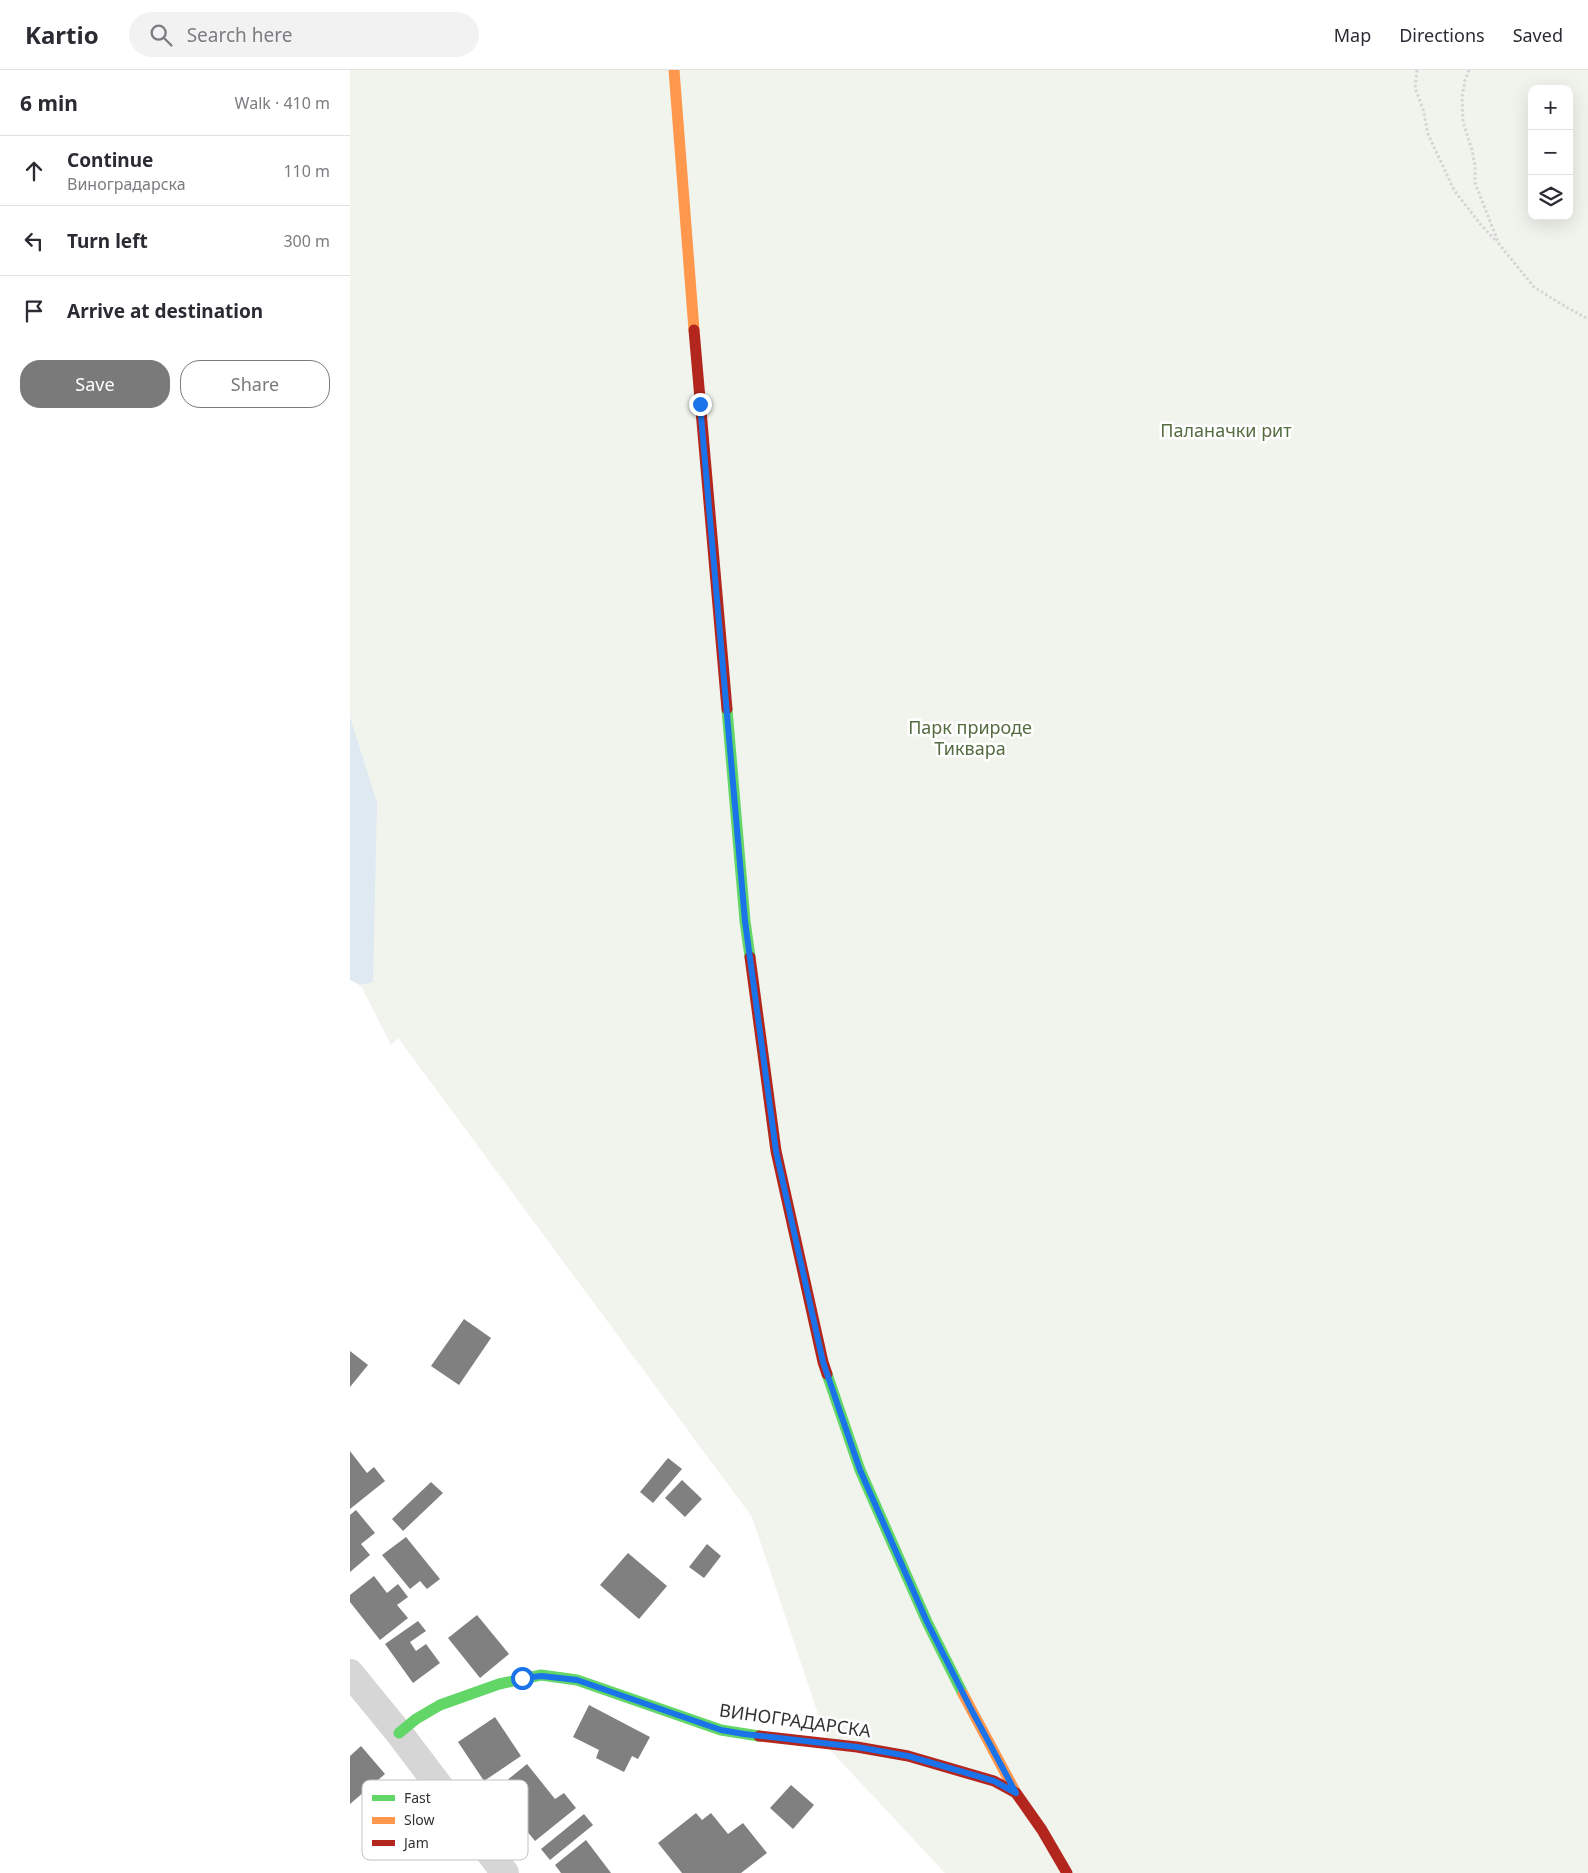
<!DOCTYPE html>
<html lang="en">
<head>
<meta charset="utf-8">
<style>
	body { margin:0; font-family:"Noto Sans",sans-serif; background:#f2f2f3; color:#2b2b33 }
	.controls { position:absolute; right:15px; top:15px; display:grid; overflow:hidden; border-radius:10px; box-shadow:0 5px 20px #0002 }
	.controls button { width:45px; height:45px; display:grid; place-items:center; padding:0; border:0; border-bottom:1px solid #e1e1e2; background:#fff; color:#2b2b33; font:25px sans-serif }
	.stop { position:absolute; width:15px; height:15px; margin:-11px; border:4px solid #1a73e8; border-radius:50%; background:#fff }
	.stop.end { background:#1a73e8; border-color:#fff; box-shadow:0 1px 5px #0008 }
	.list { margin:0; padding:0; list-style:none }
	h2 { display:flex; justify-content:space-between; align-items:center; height:65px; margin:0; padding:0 20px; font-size:21px }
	h2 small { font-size:16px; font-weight:400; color:#7c7c81 }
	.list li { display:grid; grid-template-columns:32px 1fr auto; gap:15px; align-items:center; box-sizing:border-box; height:70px; padding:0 20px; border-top:1px solid #e1e1e2 }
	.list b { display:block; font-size:19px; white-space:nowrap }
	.list p { margin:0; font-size:16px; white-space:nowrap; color:#7c7c81 }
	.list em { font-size:16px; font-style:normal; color:#7c7c81 }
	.actions { display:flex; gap:10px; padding:15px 20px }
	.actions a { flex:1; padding:11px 0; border:1px solid #7a7a7a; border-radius:20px; text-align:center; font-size:18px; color:#7a7a7a }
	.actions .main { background:#7a7a7a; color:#fff }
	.icon { flex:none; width:28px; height:28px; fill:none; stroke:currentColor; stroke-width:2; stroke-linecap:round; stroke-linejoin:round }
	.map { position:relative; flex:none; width:1238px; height:1803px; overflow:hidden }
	header { display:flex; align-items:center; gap:30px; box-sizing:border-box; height:70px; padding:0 25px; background:#fff; border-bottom:1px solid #e1e1e2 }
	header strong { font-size:24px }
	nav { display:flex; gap:28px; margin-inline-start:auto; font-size:18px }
	.search { width:350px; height:45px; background:#f2f2f3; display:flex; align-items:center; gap:12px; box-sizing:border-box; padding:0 18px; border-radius:28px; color:#7c7c81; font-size:19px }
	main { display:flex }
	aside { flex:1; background:#fff }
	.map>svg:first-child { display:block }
	.green { fill:#f1f4ed; fill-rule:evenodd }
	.water { fill:#dee9f2 }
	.building { fill:#808080 }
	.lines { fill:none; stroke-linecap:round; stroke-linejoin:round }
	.path { stroke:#d5d5d5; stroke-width:3; stroke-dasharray:2.5 2.5; stroke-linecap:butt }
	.street { stroke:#d6d6d6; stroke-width:28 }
	.fast { stroke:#63d668; stroke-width:11 }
	.slow { stroke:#ff974d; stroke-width:11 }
	.jam { stroke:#b3261e; stroke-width:11 }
	.route { stroke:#1a73e8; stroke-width:6 }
	.labels { text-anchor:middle; stroke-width:5; stroke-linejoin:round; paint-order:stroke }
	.park-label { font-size:18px; fill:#556c41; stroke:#fff }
	.street-label { font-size:18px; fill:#323232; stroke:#fff }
	.key { fill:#fff; stroke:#c2c2c2; stroke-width:1 }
	.key-label { font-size:14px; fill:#323232 }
</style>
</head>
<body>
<header>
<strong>Kartio</strong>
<div class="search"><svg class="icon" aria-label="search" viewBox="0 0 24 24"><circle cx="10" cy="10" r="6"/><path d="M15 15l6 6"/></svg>Search here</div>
<nav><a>Map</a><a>Directions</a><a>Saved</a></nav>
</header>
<main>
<aside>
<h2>6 min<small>Walk · 410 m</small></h2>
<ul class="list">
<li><svg class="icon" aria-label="ahead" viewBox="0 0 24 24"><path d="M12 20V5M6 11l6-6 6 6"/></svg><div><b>Continue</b><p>Виноградарска</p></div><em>110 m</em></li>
<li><svg class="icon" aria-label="left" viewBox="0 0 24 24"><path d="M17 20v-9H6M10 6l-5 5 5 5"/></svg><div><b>Turn left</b></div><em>300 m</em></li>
<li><svg class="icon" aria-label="arrive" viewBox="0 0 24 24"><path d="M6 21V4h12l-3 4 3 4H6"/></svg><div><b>Arrive at destination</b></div></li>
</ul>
<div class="actions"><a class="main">Save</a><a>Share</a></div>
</aside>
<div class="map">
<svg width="1238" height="1803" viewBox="0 0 1238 1803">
	<rect width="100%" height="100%" fill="#fff"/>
	<path class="green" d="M0,0H1238V1803H595L480,1680L402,1447L48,968L41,975L12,918L0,902ZM1182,19H1219V146H1182Z"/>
	<polygon class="water" points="0,647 27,733 23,912 10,915 0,910"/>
	<g class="building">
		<polygon points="114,1249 141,1268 109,1315 81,1296"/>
		<polygon points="0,1281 18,1295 0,1317"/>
		<polygon points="0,1381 17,1403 24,1397 35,1411 0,1439"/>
		<polygon points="318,1388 332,1399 303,1433 290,1422"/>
		<polygon points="332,1410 352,1429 335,1447 315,1428"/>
		<polygon points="81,1412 93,1423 53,1461 42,1449"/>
		<polygon points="6,1440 25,1463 11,1474 20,1485 0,1502 0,1445"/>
		<polygon points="56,1467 90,1509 77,1519 70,1511 60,1519 32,1485"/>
		<polygon points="357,1474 371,1486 354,1508 339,1497"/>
		<polygon points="278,1483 317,1516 289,1549 250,1515"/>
		<polygon points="24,1506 37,1523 48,1514 58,1527 47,1535 58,1548 30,1570 0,1532 0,1525"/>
		<polygon points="127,1545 159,1584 130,1608 98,1568"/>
		<polygon points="68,1551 76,1561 60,1572 66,1581 76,1574 90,1593 63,1613 35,1574"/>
		<polygon points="239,1635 300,1667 288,1689 282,1686 274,1702 246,1688 249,1680 223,1667"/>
		<polygon points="145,1647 171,1686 134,1711 108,1672"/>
		<polygon points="11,1676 35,1704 0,1734 0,1686"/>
		<polygon points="177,1694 205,1729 214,1723 226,1738 185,1771 144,1721"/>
		<polygon points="441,1715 464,1735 443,1759 420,1738"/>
		<polygon points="346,1743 352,1750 361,1743 378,1764 393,1753 417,1783 391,1803 332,1803 308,1773"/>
		<polygon points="234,1744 243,1755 200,1790 191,1779"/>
		<polygon points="236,1770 261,1803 211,1803 205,1795"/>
	</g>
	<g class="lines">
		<g class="path">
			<polyline points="1067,0 1065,18 1073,39 1078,64 1104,120 1131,155 1147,172"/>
			<polyline points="1119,0 1115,10 1112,27 1113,52 1122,80 1125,96 1125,113 1149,174 1184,217 1211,234 1238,249"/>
		</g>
		<polyline class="street" points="0,1603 49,1663 155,1803"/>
		<g class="fast">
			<polyline points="377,639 395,851 400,887"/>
			<polyline points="477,1304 510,1400 577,1552 613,1624"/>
			<polyline points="49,1663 66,1649 90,1635 149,1614 191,1605 227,1610 371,1660 409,1666"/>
		</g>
		<g class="slow">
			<polyline points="324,0 344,260"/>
			<polyline points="613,1624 666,1723"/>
		</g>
		<g class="jam">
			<polyline points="344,260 377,639"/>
			<polyline points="400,887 426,1081 473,1292 477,1304"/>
			<polyline points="409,1666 507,1677 558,1686 644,1711 666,1723 692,1760 717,1803"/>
		</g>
	</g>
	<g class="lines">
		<polyline class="route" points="172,1608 192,1606 227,1610 371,1660 394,1664 507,1677 558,1686 644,1711 666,1723 621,1639 577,1552 510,1400 473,1292 426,1081 395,851 350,334"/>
	</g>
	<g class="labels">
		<g class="park-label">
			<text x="876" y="367">Паланачки рит</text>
			<text x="620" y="664">Парк природе<tspan x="620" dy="21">Тиквара</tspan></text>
		</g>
		<g class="street-label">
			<text transform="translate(445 1651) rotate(8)" y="6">ВИНОГРАДАРСКА</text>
		</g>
	</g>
	<rect x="12" y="1710" width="166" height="80" rx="8" class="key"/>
	<rect x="22" y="1725" width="23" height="6" fill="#63d668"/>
	<rect x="22" y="1747" width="23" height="7" fill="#ff974d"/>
	<rect x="22" y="1770" width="23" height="6" fill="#b3261e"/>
	<g class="key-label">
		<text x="54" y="1733">Fast</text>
		<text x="54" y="1755">Slow</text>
		<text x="54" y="1778">Jam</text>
	</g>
</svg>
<div class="controls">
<button>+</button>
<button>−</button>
<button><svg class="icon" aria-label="layers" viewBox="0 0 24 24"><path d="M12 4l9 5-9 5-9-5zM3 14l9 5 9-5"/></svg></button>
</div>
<div class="stop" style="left:172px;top:1608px"></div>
<div class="stop end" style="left:350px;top:334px"></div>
</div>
</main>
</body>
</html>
